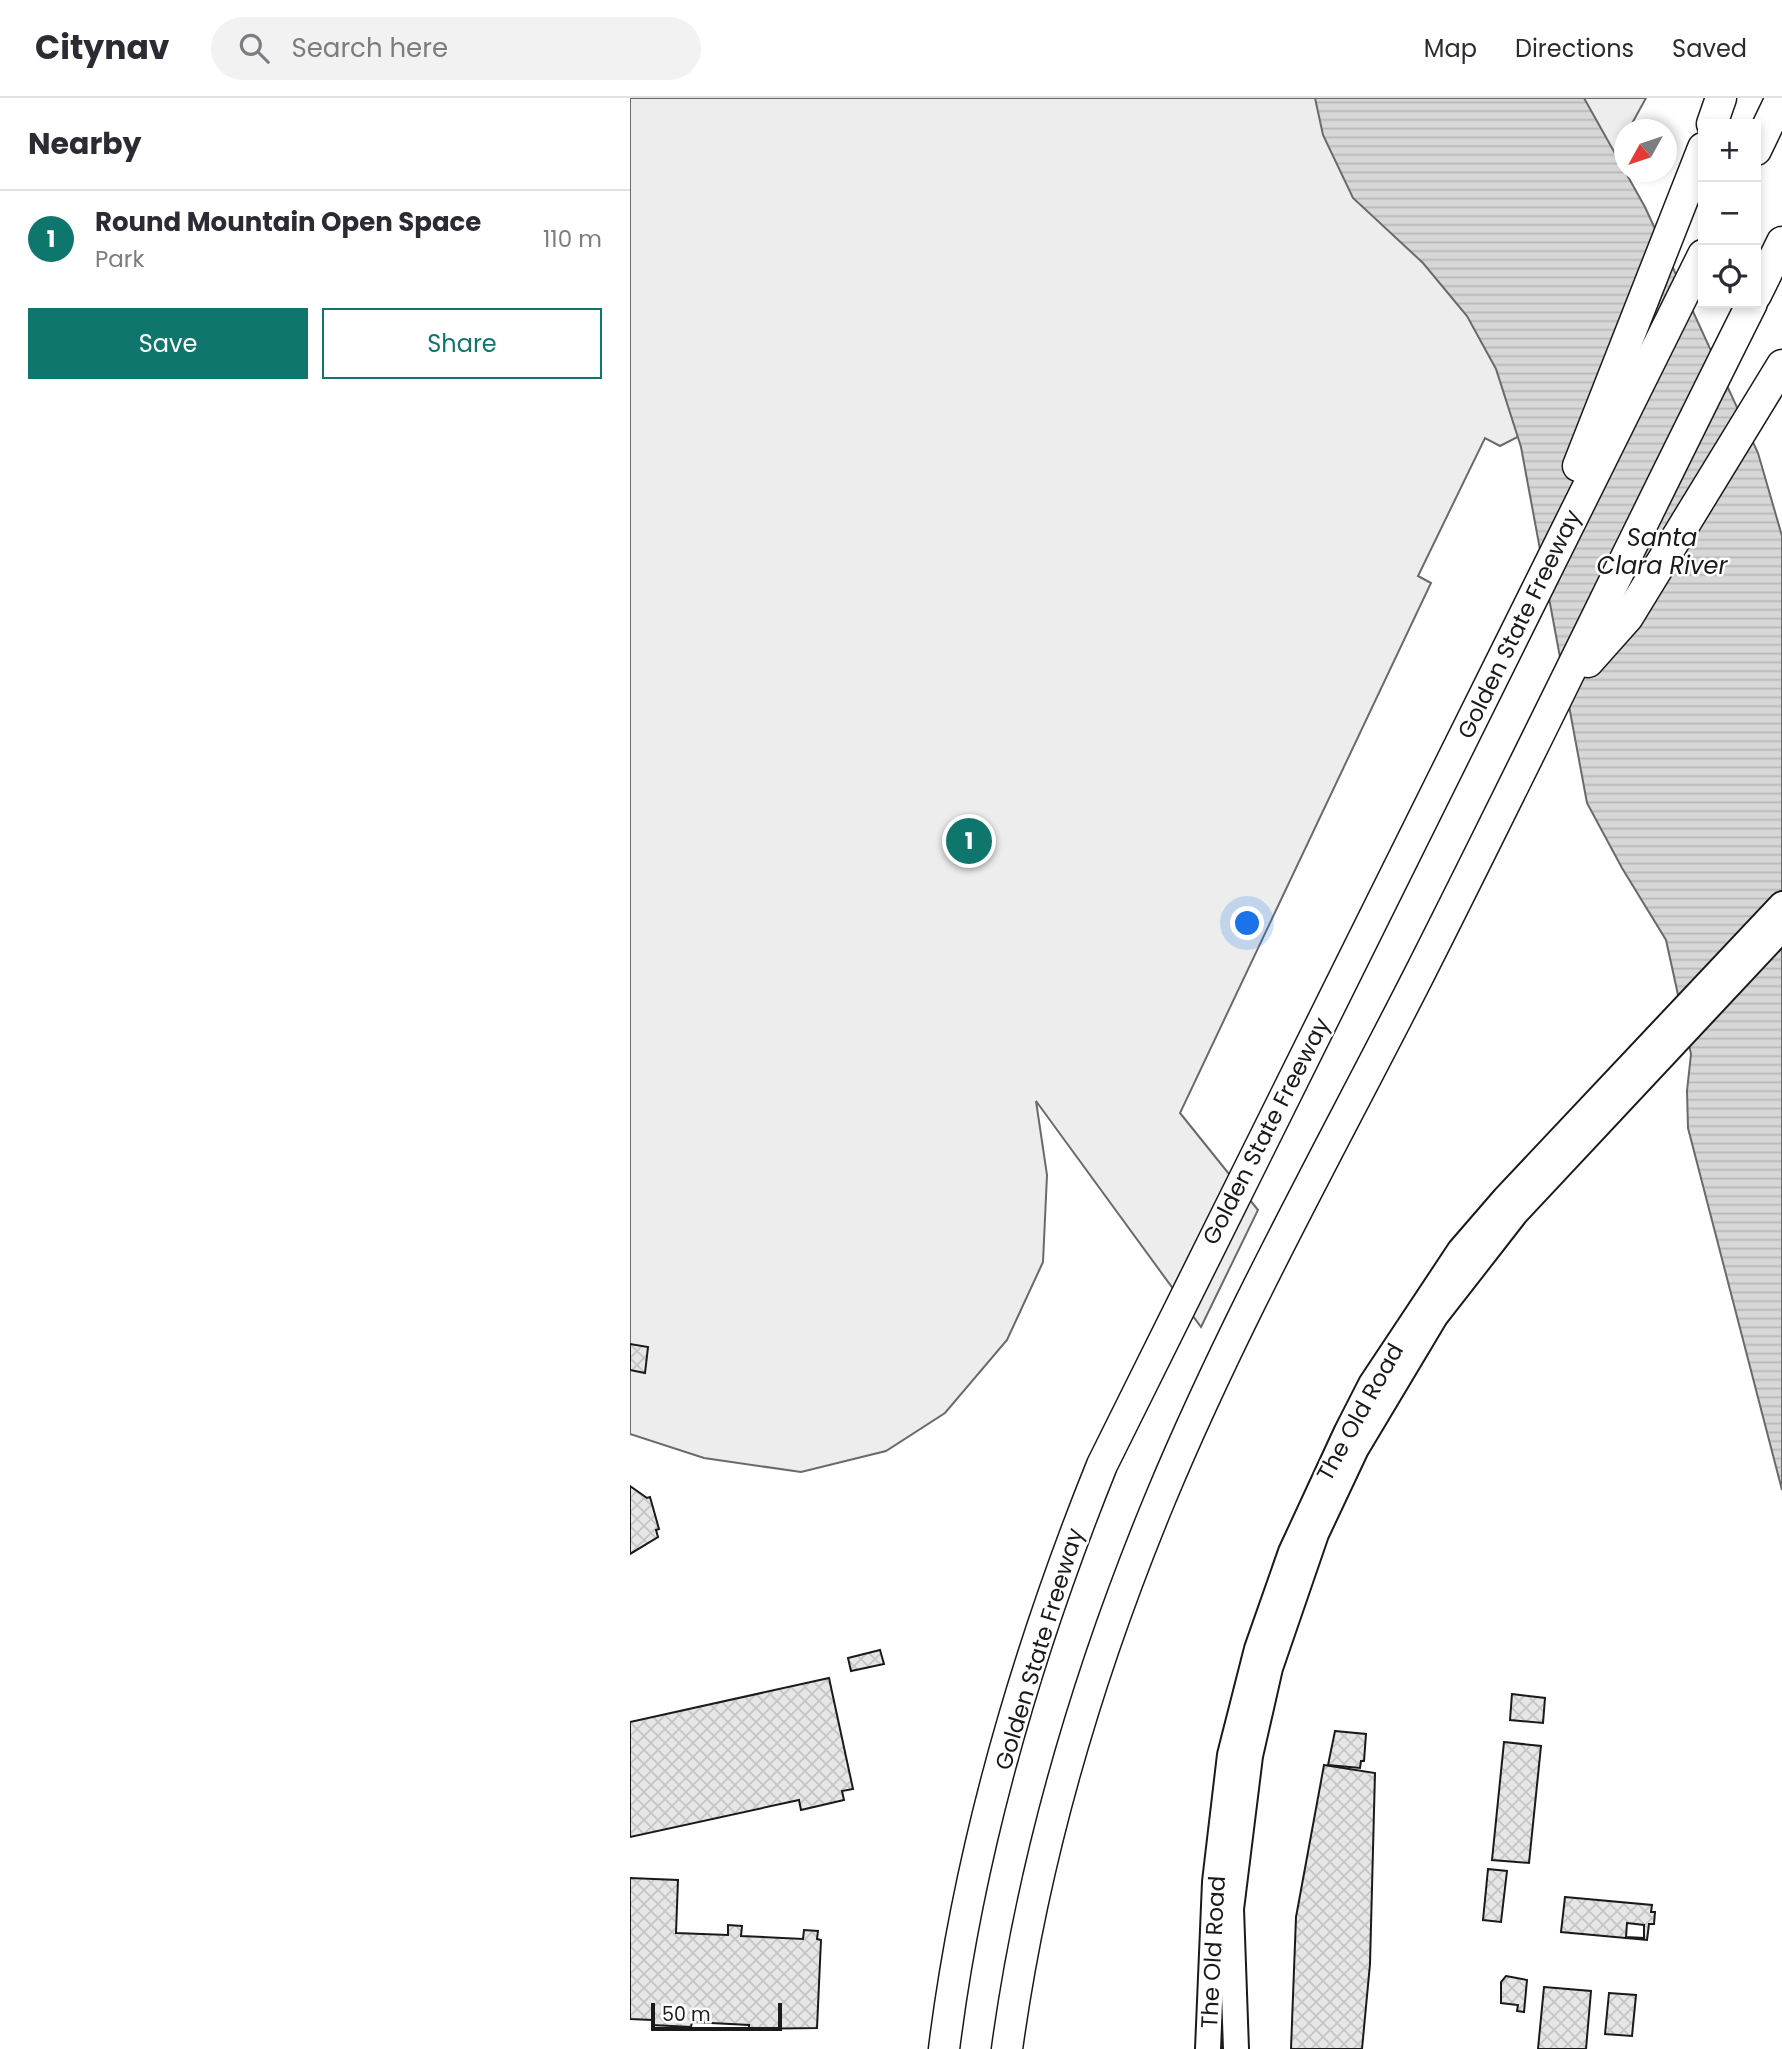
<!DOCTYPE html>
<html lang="en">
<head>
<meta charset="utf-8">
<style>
	body { margin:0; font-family:Poppins,sans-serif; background:#f2f2f3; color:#2b2b33 }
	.controls { position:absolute; right:21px; top:21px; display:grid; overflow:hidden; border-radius:0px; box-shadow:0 4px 10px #0003 }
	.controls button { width:63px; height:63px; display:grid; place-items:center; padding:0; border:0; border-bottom:2px solid #e1e1e2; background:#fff; color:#2b2b33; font:35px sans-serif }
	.compass { position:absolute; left:984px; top:21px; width:63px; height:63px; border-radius:50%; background:#fff; box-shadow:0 4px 10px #0003; rotate:230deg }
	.scale { position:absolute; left:21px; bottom:18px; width:131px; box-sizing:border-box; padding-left:7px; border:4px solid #1a1a1a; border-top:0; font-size:19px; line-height:24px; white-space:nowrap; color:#1a1a1a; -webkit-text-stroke:5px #fff; paint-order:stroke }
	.you { position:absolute; left:618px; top:826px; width:24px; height:24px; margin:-18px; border:5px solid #fff; border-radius:50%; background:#1a73e8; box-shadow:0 0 0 10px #1a73e833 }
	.badge { display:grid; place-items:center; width:46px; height:46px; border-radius:50%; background:#0f766e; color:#fff; font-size:23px; font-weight:700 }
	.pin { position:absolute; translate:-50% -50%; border:4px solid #fff; box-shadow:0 2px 7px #0006 }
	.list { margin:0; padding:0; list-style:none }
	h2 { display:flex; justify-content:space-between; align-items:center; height:91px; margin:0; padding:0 28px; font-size:30px }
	h2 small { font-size:23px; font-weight:400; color:#7c7c81 }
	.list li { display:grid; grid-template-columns:46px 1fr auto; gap:21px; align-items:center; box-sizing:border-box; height:98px; padding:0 28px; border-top:2px solid #e1e1e2 }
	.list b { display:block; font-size:26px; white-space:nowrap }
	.list p { margin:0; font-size:23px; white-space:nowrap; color:#7c7c81 }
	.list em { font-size:23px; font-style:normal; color:#7c7c81 }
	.actions { display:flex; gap:14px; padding:21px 28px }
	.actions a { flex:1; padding:16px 0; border:2px solid #0f766e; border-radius:0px; text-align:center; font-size:24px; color:#0f766e }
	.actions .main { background:#0f766e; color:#fff }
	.icon { flex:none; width:38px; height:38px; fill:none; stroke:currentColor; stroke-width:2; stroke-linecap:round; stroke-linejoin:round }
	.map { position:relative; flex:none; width:1152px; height:1951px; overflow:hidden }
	header { display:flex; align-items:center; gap:42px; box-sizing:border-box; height:98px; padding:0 35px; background:#fff; border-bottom:2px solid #e1e1e2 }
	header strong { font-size:33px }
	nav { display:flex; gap:38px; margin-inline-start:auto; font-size:24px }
	.search { width:490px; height:63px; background:#f2f2f3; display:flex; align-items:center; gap:18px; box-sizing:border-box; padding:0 24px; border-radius:38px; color:#7c7c81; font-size:26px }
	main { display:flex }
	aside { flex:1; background:#fff }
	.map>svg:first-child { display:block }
	.green { fill:#ededed; stroke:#6a6a6a; stroke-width:2 }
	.water { fill:url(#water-rules); stroke:#6a6a6a; stroke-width:2 }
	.building { fill:url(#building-cross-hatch); stroke:#1a1a1a; stroke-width:2; fill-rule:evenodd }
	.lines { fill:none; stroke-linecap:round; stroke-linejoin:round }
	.major-casing { stroke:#1a1a1a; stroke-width:28 }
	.highway-casing { stroke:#1a1a1a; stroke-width:33 }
	.major { stroke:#fff; stroke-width:24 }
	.highway { stroke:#fff; stroke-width:30 }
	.labels { text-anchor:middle; stroke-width:5; stroke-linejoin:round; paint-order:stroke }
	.street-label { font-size:23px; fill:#1a1a1a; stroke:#fff }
	.water-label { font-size:24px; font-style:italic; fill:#1a1a1a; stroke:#fff }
</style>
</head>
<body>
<header>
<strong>Citynav</strong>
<div class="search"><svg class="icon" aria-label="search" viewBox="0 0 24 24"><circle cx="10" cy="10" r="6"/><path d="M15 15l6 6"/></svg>Search here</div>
<nav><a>Map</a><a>Directions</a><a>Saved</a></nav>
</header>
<main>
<aside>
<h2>Nearby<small></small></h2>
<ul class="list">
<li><span class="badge">1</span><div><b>Round Mountain Open Space</b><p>Park</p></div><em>110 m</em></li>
</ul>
<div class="actions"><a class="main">Save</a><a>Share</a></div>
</aside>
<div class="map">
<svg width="1152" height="1951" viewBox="0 0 1152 1951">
	<defs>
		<pattern id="water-rules" width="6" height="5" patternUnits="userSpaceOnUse" patternTransform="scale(1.75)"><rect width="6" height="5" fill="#d7d7d7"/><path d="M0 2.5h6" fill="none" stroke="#b8b8b8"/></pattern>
		<pattern id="building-cross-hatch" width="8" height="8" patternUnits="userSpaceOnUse" patternTransform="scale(1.75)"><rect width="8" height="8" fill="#e6e6e6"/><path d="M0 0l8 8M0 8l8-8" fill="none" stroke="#c5c5c5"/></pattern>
	</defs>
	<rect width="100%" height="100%" fill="#fff"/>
	<polygon class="green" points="0,0 1016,0 999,31 995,32 994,41 958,112 909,328 870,348 855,340 788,478 801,485 550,1015 628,1112 571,1229 406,1003 417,1077 413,1164 377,1242 315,1315 256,1353 171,1374 74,1360 0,1336"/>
	<polygon class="water" points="685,0 954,0 1015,109 1128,355 1152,438 1152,1392 1058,1030 1057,993 1061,956 1036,842 992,770 957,705 891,349 866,271 837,218 793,165 723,100 693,37"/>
	<g class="building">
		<polygon points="0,1246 18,1249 15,1275 0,1272"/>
		<polygon points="0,1388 17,1400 20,1399 29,1431 26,1432 28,1439 0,1456"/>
		<polygon points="250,1552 254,1566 221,1573 218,1560"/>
		<polygon points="199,1580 223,1691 212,1693 214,1702 171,1712 169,1702 0,1739 0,1624"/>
		<polygon points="882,1596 915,1600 913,1625 880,1622"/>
		<polygon points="705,1633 736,1636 734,1663 731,1663 730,1670 698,1667"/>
		<polygon points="874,1644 911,1648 899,1765 862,1762"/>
		<polygon points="694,1667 745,1675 740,1866 732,1951 661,1951 666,1819"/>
		<polygon points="858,1771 877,1773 871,1824 853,1822"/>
		<polygon points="0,1780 48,1782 46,1835 98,1837 98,1827 112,1828 111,1838 173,1841 174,1832 188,1833 187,1841 191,1842 187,1930 119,1931 119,1927 62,1924 61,1929 22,1927 22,1922 0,1921"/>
		<path d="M935,1799L1022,1807L1021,1814H1025L1024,1826H1019L1017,1842L931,1834ZM997,1825L1014,1827V1840L996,1839Z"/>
		<polygon points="876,1878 897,1882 894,1914 887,1913 888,1907 871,1905 871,1884"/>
		<polygon points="914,1889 961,1893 956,1951 908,1951"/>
		<polygon points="979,1895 1006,1897 1002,1938 975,1936"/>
	</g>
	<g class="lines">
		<g class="major-casing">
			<g id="major">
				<polyline points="578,1951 585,1784 600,1657 627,1551 661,1454 717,1333 741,1286 830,1152 875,1100 1152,806"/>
				<polyline points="606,1951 601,1811 620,1658 640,1570 686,1436 726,1351 805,1219 886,1115 1152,831"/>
			</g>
		</g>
		<g class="highway-casing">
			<g id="highway">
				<polyline points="1082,26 1091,0"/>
				<polyline points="1126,52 1151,0"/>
				<polyline points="1126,197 1152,144"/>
				<polyline points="948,368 1073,50"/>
				<polyline points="958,564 998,519 1152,267"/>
				<path d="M314,1951C339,1751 397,1553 472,1367L1073,157"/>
				<path d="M377,1951C403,1762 458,1575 531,1399C606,1219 702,1048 790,875C903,652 1010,428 1122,205"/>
			</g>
		</g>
		<use href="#major" class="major"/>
		<use href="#highway" class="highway"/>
	</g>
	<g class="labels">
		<g class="street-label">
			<text transform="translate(889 526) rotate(-64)" y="8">Golden State Freeway</text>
			<text transform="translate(636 1033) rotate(-63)" y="8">Golden State Freeway</text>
			<text transform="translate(730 1314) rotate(-61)" y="8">The Old Road</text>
			<text transform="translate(409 1551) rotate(-73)" y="8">Golden State Freeway</text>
			<text transform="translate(583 1854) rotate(-87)" y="8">The Old Road</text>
		</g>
		<g class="water-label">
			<text x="1032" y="448">Santa<tspan x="1032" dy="28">Clara River</tspan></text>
		</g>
	</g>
</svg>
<div class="controls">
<button>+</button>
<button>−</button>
<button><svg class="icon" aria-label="locate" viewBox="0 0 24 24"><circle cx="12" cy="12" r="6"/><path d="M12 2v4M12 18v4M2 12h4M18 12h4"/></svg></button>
</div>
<svg class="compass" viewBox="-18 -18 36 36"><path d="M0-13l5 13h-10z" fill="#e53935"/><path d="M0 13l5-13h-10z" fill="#7c7c81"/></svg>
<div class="scale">50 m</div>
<div class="you"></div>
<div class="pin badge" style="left:339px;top:743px">1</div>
</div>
</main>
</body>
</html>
